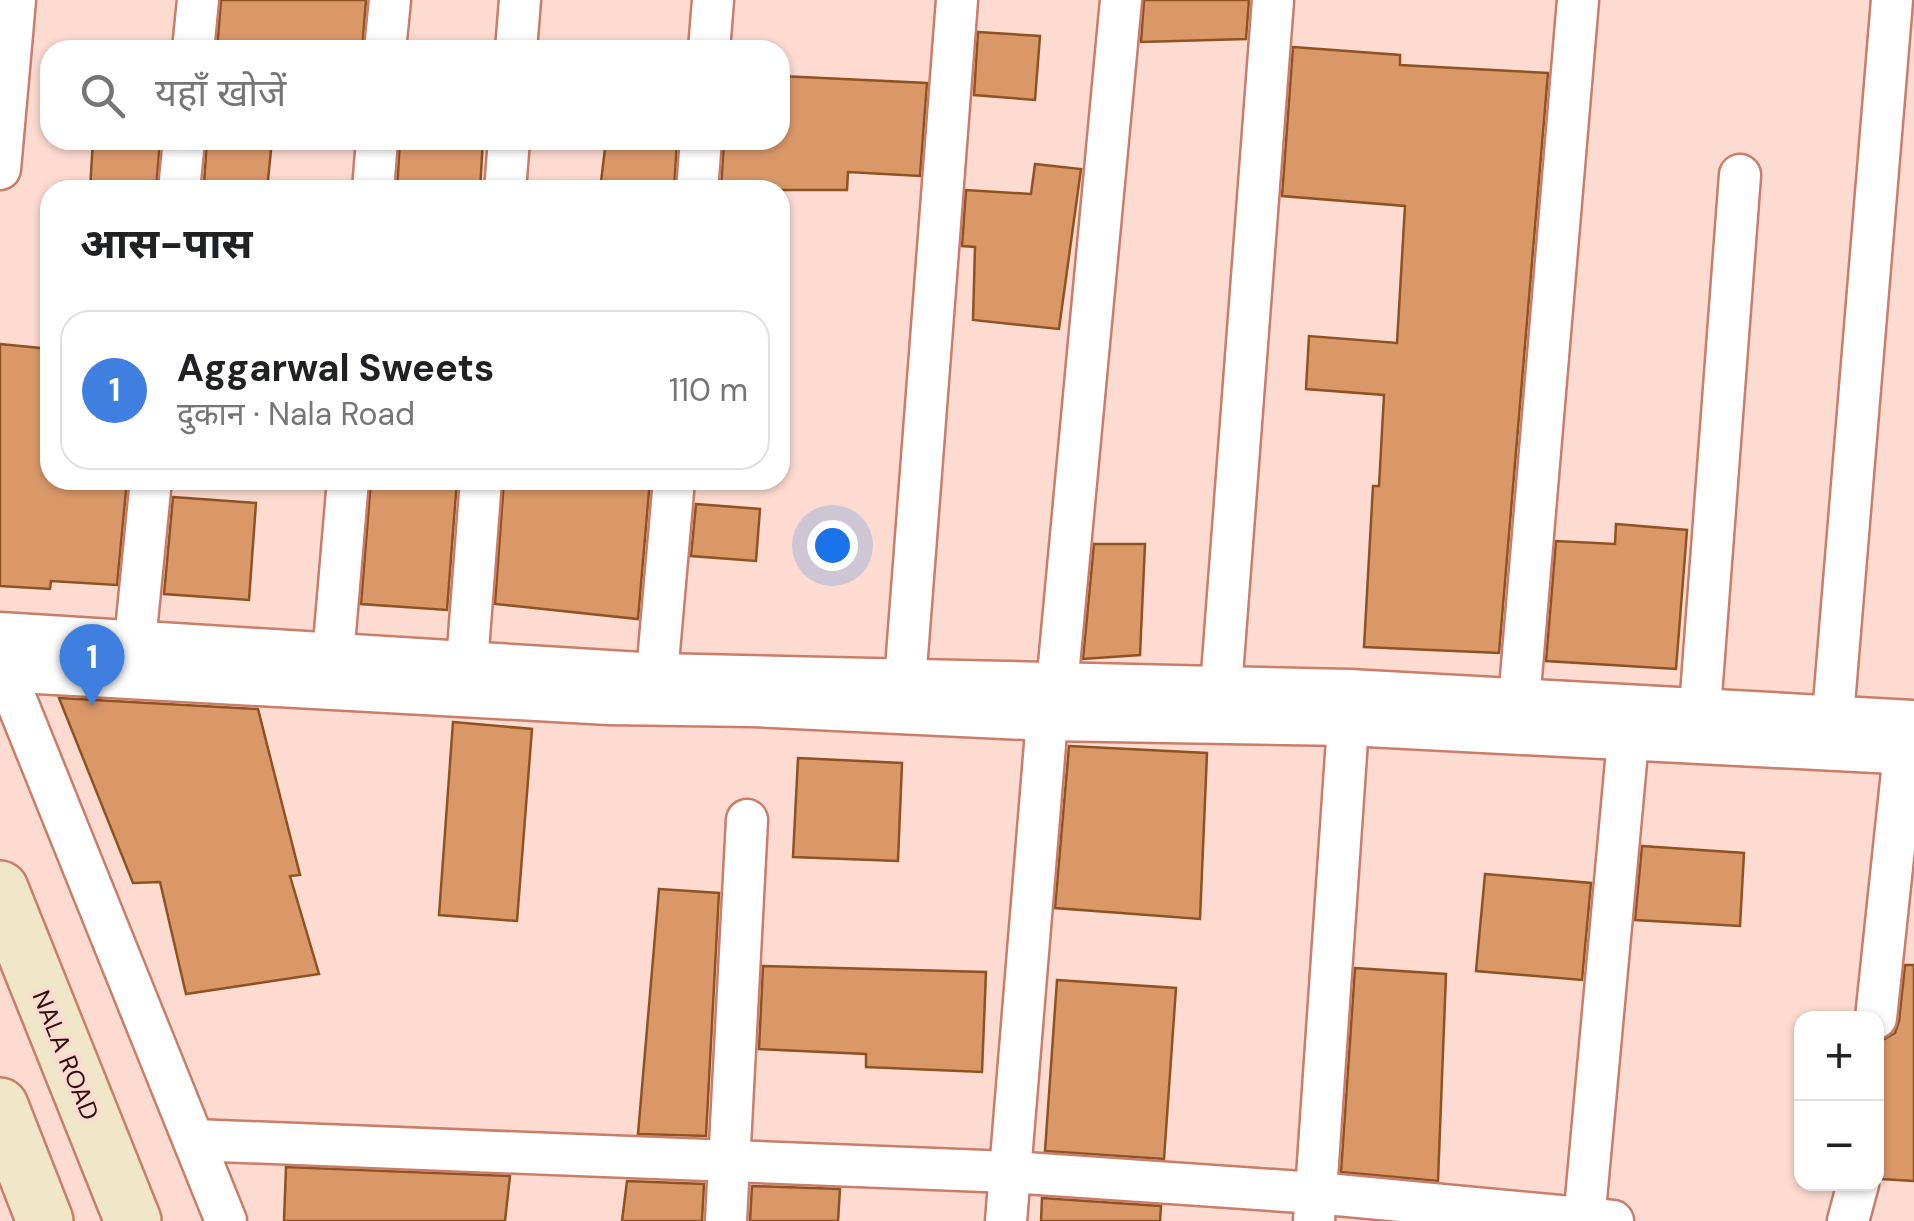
<!DOCTYPE html>
<html lang="hi">
<head>
<meta charset="utf-8">
<style>
	body { margin:0; font-family:"DM Sans","Noto Sans Devanagari",sans-serif; background:#f6f6f6; color:#202124 }
	.controls { position:absolute; right:30px; bottom:30px; display:grid; overflow:hidden; border-radius:20px; box-shadow:0 2px 8px #0004 }
	.controls button { width:90px; height:90px; display:grid; place-items:center; padding:0; border:0; border-bottom:2px solid #e0e0e0; background:#fff; color:#202124; font:50px sans-serif }
	.you { position:absolute; left:832px; top:545px; width:35px; height:35px; margin:-25px; border:8px solid #fff; border-radius:50%; background:#1a73e8; box-shadow:0 0 0 15px #1a73e833 }
	.badge { display:grid; place-items:center; width:65px; height:65px; border-radius:50%; background:#226877; color:#fff; font-size:32px; font-weight:700 }
	.pin { position:absolute; translate:-50% -82px; filter:drop-shadow(0 2px 5px #0008) }
	.pin::after { content:''; position:absolute; top:52px; width:35px; height:30px; background:inherit; clip-path:polygon(0 0,100% 0,50% 100%) }
	.list { margin:0; padding:0; list-style:none }
	h2 { display:flex; justify-content:space-between; align-items:center; height:130px; margin:0; padding:0 40px; font-size:42px }
	h2 small { font-size:32px; font-weight:400; color:#757577 }
	.list li { display:grid; grid-template-columns:65px 1fr auto; gap:30px; align-items:center; box-sizing:border-box; height:160px; margin:0 20px 20px; padding:0 20px; border:2px solid #e0e0e0; border-radius:30px }
	.list b { display:block; font-size:38px; white-space:nowrap }
	.list p { margin:0; font-size:32px; white-space:nowrap; color:#757577 }
	.list em { font-size:32px; font-style:normal; color:#757577 }
	.icon { flex:none; width:55px; height:55px; fill:none; stroke:currentColor; stroke-width:2; stroke-linecap:round; stroke-linejoin:round }
	.map { position:relative; flex:none; width:1914px; height:1221px; overflow:hidden }
	.search { position:absolute; background:#fff; box-shadow:0 2px 8px #0004; left:40px; top:40px; width:750px; height:110px; display:flex; align-items:center; gap:25px; box-sizing:border-box; padding:0 35px; border-radius:30px; color:#757577; font-size:38px }
	.panel { position:absolute; background:#fff; box-shadow:0 2px 8px #0004; left:40px; top:180px; width:750px; height:310px; border-radius:30px }
	.map>svg:first-child { display:block }
	.building { fill:#da9869; stroke:#8e5223; stroke-width:2.5 }
	.lines { fill:none; stroke-linecap:round; stroke-linejoin:round }
	.minor-casing { stroke:#ca7d68; stroke-width:45 }
	.secondary-casing { stroke:#ca7d68; stroke-width:60 }
	.minor { stroke:#fff; stroke-width:40 }
	.secondary { stroke:#efe7c8; stroke-width:55 }
	.labels { text-anchor:middle; stroke-width:8; stroke-linejoin:round; paint-order:stroke }
	.street-label { font-size:25px; fill:#2e1009; stroke:#fddbd1 }
</style>
</head>
<body>
<div class="map">
<svg width="1914" height="1221" viewBox="0 0 1914 1221">
	<rect width="100%" height="100%" fill="#fddbd1"/>
	<g class="building">
		<polygon points="221,0 366,0 362,50 217,50"/>
		<polygon points="1144,0 1249,0 1246,39 1141,42"/>
		<polygon points="978,32 1040,36 1035,100 974,95"/>
		<polygon points="1293,47 1400,55 1400,65 1548,73 1499,653 1364,647 1373,486 1379,486 1384,395 1306,389 1309,336 1397,343 1405,206 1282,196"/>
		<polygon points="780,76 927,83 920,176 848,172 847,190 721,190 724,140 780,140"/>
		<polygon points="93,140 160,140 156,190 90,190"/>
		<polygon points="207,140 272,140 267,190 204,184"/>
		<polygon points="400,140 483,140 480,190 397,190"/>
		<polygon points="606,140 677,140 674,190 600,190"/>
		<polygon points="1035,164 1081,169 1059,329 973,320 975,247 962,246 966,190 1031,194"/>
		<polygon points="0,344 50,349 50,480 127,480 117,585 51,581 50,589 0,586"/>
		<polygon points="371,480 457,480 447,610 361,604"/>
		<polygon points="504,480 650,480 638,619 495,604"/>
		<polygon points="173,497 256,503 249,600 164,594"/>
		<polygon points="696,504 760,509 756,561 691,556"/>
		<polygon points="1616,524 1687,530 1676,669 1546,661 1556,541 1615,544"/>
		<polygon points="1094,544 1145,544 1140,655 1083,659"/>
		<polygon points="59,698 258,709 300,875 290,876 319,974 186,994 160,882 133,883"/>
		<polygon points="453,722 532,729 517,921 439,915"/>
		<polygon points="1069,746 1207,753 1200,919 1055,908"/>
		<polygon points="798,758 902,763 898,861 793,857"/>
		<polygon points="1642,846 1744,853 1740,926 1635,920"/>
		<polygon points="1485,874 1591,883 1582,980 1476,971"/>
		<polygon points="659,889 719,893 706,1136 638,1134"/>
		<polygon points="1905,965 1914,965 1914,1181 1881,1179 1876,1170 1876,1081 1881,1041 1895,1033 1899,1021"/>
		<polygon points="763,966 986,972 982,1072 866,1067 866,1054 759,1049"/>
		<polygon points="1355,968 1446,974 1438,1181 1341,1172"/>
		<polygon points="1057,980 1176,988 1164,1159 1045,1151"/>
		<polygon points="286,1167 510,1176 505,1221 284,1221"/>
		<polygon points="627,1181 704,1184 702,1221 622,1221"/>
		<polygon points="752,1186 840,1189 838,1221 750,1221"/>
		<polygon points="1042,1198 1161,1206 1160,1221 1041,1221"/>
	</g>
	<g class="lines">
		<g class="minor-casing">
			<g id="minor">
				<polyline points="193,50 198,0"/>
				<polyline points="385,50 390,0"/>
				<polyline points="516,50 520,0"/>
				<polyline points="709,50 713,0"/>
				<polyline points="0,169 15,0"/>
				<polyline points="179,190 184,140"/>
				<polyline points="373,190 377,140"/>
				<polyline points="505,190 509,140"/>
				<polyline points="697,190 701,140"/>
				<polyline points="0,633 657,674 1349,690 1914,721"/>
				<polyline points="135,641 151,480"/>
				<polyline points="333,656 348,480"/>
				<polyline points="0,660 226,1221"/>
				<polyline points="467,663 481,480"/>
				<polyline points="0,671 609,704 753,706 1047,720 1348,725 1914,754"/>
				<polyline points="657,674 674,480"/>
				<polyline points="905,682 957,0"/>
				<polyline points="1221,688 1273,0"/>
				<polyline points="1519,701 1578,0"/>
				<polyline points="1700,709 1740,175"/>
				<polyline points="1833,716 1892,0"/>
				<polyline points="1876,1018 1904,753"/>
				<polyline points="194,1140 1010,1172 1316,1193 1613,1221"/>
				<polyline points="726,1221 747,820"/>
				<polyline points="1006,1221 1047,720 1057,686 1121,0"/>
				<polyline points="1314,1221 1348,725"/>
				<polyline points="1584,1221 1628,740"/>
				<polyline points="1848,1221 1858,1184"/>
			</g>
		</g>
		<g class="secondary-casing">
			<g id="secondary">
				<polyline points="0,889 133,1221"/>
				<polyline points="0,1106 45,1221"/>
			</g>
		</g>
		<use href="#minor" class="minor"/>
		<use href="#secondary" class="secondary"/>
	</g>
	<g class="labels">
		<g class="street-label">
			<text transform="translate(66 1055) rotate(68)" y="9">NALA ROAD</text>
		</g>
	</g>
</svg>
<div class="controls">
<button>+</button>
<button>−</button>
</div>
<div class="you"></div>
<div class="pin badge" style="left:92px;top:706px;background:#3f7fe0">1</div>
<div class="search"><svg class="icon" aria-label="search" viewBox="0 0 24 24"><circle cx="10" cy="10" r="6"/><path d="M15 15l6 6"/></svg>यहाँ खोजें</div>
<section class="panel">
<h2>आस-पास<small></small></h2>
<ul class="list">
<li><span class="badge" style="background:#3f7fe0">1</span><div><b>Aggarwal Sweets</b><p>दुकान · Nala Road</p></div><em>110 m</em></li>
</ul>
</section>
</div>
</body>
</html>
